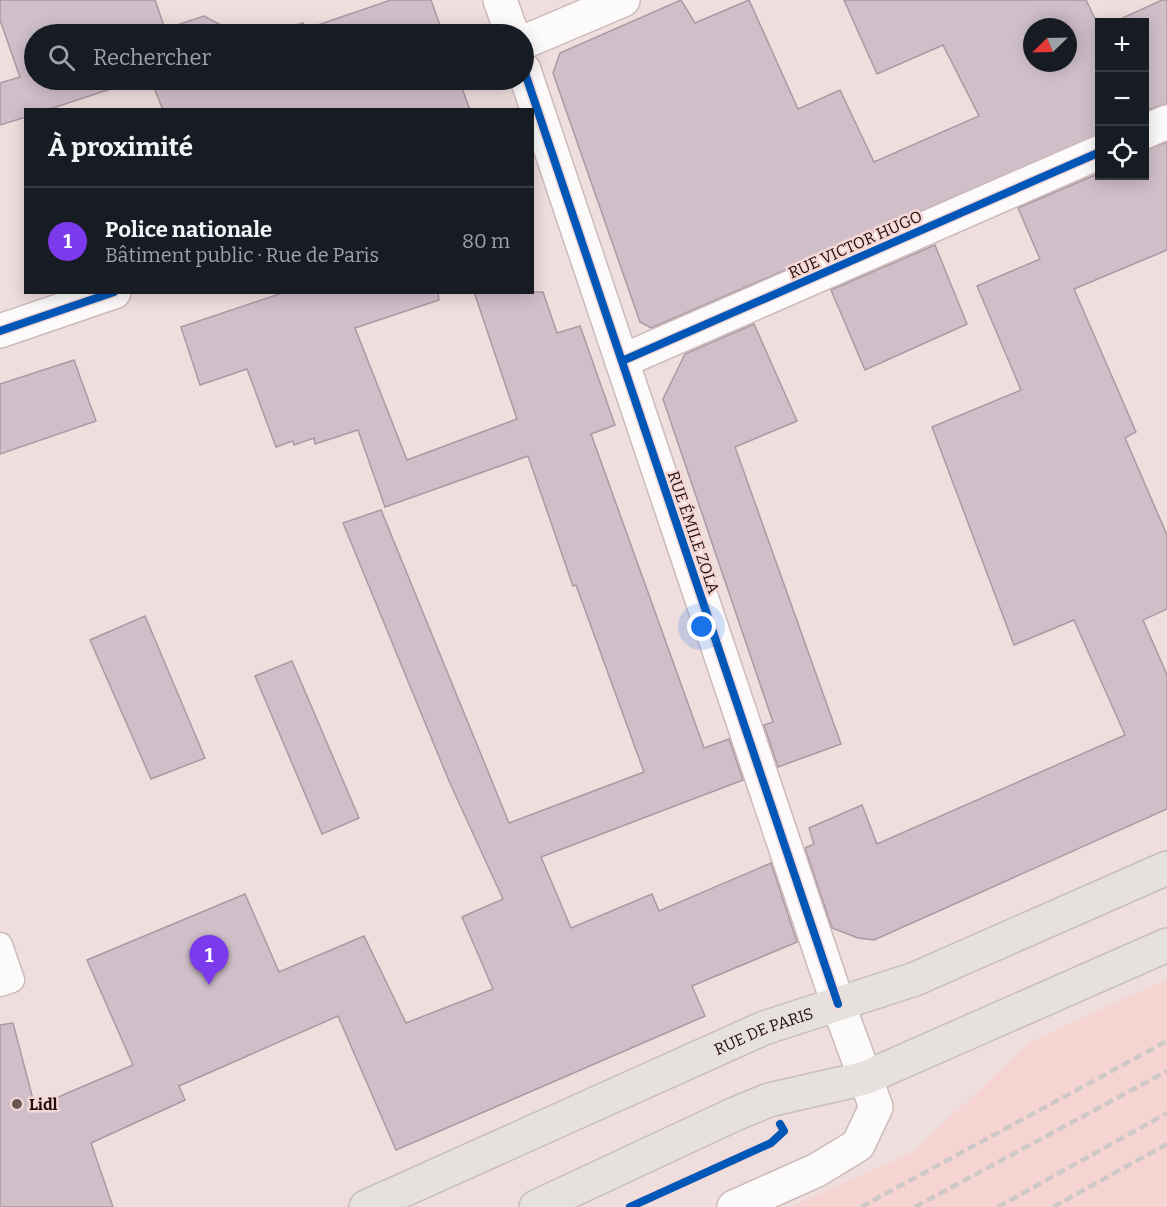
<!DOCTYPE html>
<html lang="fr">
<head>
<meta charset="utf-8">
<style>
	body { margin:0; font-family:Bitter,serif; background:#20242c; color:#f1f3f6 }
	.controls { position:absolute; right:18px; top:18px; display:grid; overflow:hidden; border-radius:0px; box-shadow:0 3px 15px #0003 }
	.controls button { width:54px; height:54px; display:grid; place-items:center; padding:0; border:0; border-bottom:2px solid #363941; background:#171b24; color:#f1f3f6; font:30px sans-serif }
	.compass { position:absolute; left:1023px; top:18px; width:54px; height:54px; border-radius:50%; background:#171b24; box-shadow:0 3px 15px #0003; rotate:247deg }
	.you { position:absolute; left:702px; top:627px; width:21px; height:21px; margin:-15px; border:4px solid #fff; border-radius:50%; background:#1a73e8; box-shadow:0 0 0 9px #1a73e833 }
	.badge { display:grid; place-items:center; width:39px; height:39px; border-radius:50%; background:#7c3aed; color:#fff; font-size:20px; font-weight:700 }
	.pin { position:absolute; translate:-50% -50px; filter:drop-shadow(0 2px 3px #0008) }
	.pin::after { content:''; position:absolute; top:32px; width:21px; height:18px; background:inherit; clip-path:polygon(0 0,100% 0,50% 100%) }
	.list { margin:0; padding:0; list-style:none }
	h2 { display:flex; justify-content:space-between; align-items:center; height:78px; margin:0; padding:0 24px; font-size:26px }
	h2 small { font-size:20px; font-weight:400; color:#9ea1a6 }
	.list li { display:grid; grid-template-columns:39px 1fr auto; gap:18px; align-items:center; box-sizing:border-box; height:108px; padding:0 24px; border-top:2px solid #363941 }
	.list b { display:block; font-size:22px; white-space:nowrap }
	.list p { margin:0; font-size:20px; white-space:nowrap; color:#9ea1a6 }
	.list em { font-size:20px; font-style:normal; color:#9ea1a6 }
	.icon { flex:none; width:33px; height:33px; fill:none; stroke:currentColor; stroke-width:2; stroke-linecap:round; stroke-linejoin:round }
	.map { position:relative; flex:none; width:1167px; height:1207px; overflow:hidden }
	.search { position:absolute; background:#171b24; box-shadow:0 3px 15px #0003; left:24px; top:24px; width:510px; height:66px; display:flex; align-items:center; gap:15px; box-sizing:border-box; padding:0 21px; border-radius:33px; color:#9ea1a6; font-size:22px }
	.panel { position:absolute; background:#171b24; box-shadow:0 3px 15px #0003; left:24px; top:108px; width:510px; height:186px; border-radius:0px }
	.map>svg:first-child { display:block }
	.built { fill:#f6d4d1 }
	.building { fill:#d0bfc9; stroke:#a99aa3; stroke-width:1.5; fill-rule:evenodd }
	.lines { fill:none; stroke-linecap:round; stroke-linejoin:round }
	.lane-casing { stroke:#cebab9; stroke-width:27 }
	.street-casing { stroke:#cebab9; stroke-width:36 }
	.secondary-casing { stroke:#cebab9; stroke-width:36 }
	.primary-casing { stroke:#c8bebe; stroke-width:36 }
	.lane { stroke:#fcfafa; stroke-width:24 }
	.street { stroke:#fcfafa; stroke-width:33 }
	.secondary { stroke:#fcfafa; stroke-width:33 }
	.primary { stroke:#e6e1dc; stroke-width:33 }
	.rail { stroke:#cec8c8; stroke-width:4.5; stroke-dasharray:9 4.5; stroke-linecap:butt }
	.cycleway-casing { stroke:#f5d8d6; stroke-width:11 }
	.cycleway { stroke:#0057b8; stroke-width:8 }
	.poi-dot { fill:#6a5654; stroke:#f5d8d6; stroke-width:2 }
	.labels { text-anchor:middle; stroke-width:5; stroke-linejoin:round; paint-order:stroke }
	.street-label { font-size:16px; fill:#230c0b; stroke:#f5d8d6 }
	.poi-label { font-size:16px; font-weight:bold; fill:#230c0b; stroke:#f5d8d6; text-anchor:start }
</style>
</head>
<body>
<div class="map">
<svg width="1167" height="1207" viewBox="0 0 1167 1207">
	<rect width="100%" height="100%" fill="#eededd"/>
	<polygon class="built" points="1167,979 1167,1207 790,1207 913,1152 1030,1042"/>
	<g class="building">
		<polygon points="0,0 155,0 165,29 204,16 238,34 34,34 34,80 138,80 47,110 26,110 26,117 0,125 0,83 20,77 0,20"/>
		<polygon points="391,0 431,0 443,34 269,34 303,23 306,29"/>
		<path d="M681,0L695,23L749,0L798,109L840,90L874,162L979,116L943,45L877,74L844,0H1086L1100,29V134L651,328L640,322L553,73L560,53ZM1032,27H1068V63H1032Z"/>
		<polygon points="1162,0 1167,0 1167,104 1144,111 1144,22 1114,22"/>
		<polygon points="151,80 459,80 470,110 163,110"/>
		<polygon points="1167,142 1167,250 1074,289 1136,432 1125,438 1167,535 1167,609 1143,620 1167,675 1167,809 874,940 858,938 832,928 805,848 814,844 809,828 862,805 877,844 1125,735 1074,620 1014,645 932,427 1021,390 977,286 1040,259 1018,208 1100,173 1100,176 1144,176 1144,150"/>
		<polygon points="935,245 967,324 865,370 831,290"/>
		<polygon points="285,292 438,292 439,300 355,328 407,460 517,419 474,292 543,292 557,333 580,326 615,425 591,434 704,748 729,739 743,780 541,857 571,928 652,894 659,911 771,863 797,942 692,986 705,1016 396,1150 338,1016 179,1086 185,1100 91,1143 113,1207 0,1207 0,1025 13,1023 35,1107 133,1065 87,960 245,894 279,972 364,936 406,1023 493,989 462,917 503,899 449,781 343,523 381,510 509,823 644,772 576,585 573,586 528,456 385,507 358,430 315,444 314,438 294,445 293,441 276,447 247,369 200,385 181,327"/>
		<polygon points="754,324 797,421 735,447 841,744 778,767 764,725 773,722 663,399 685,354"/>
		<polygon points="74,360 96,421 0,454 0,384"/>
		<polygon points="145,616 205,758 151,779 90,640"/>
		<polygon points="292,661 359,818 322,834 255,676"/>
	</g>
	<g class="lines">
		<g class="lane-casing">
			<polyline id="lane" points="0,945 12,980 0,984"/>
		</g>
		<g class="street-casing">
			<g id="street">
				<polyline points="500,0 512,34"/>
				<polyline points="524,42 623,0"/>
				<polyline points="524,70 838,1004"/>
				<polyline points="1144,132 1167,122"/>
				<polyline points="0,331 114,292"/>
				<polyline points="622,361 1100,152"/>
			</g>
		</g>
		<g class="secondary-casing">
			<polyline id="secondary" points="734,1207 817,1170 858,1145 876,1107 838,1004"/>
		</g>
		<g class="primary-casing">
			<g id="primary">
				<path id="s1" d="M366,1207L764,1028L915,979L1167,868"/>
				<polyline points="536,1207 735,1114 769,1100 865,1078 1167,945"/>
			</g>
		</g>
		<use href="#lane" class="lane"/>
		<use href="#street" class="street"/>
		<use href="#secondary" class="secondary"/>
		<use href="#primary" class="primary"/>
		<g class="rail">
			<polyline points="861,1207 1167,1041"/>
			<polyline points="915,1207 1167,1071"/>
			<polyline points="998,1207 1167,1113"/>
			<polyline points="1053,1207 1167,1144"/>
		</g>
		<g class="cycleway-casing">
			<g id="cycleway">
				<polyline points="524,70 838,1004"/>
				<polyline points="0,331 114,292"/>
				<polyline points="622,361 1100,152"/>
				<polyline points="630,1207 771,1143 784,1131 780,1124"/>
			</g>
		</g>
		<use href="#cycleway" class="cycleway"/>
	</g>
	<circle class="poi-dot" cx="17" cy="1104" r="6"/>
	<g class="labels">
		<g class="street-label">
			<text transform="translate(855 244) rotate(-24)" y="6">RUE VICTOR HUGO</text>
			<text transform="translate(694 532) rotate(71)" y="6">RUE ÉMILE ZOLA</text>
			<text dy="6" stroke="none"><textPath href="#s1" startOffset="435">RUE DE PARIS</textPath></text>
		</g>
		<g class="poi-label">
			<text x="29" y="1110">Lidl</text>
		</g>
	</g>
</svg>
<div class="controls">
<button>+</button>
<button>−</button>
<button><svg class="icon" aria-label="locate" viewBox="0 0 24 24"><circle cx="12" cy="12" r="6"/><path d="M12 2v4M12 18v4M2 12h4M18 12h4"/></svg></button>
</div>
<svg class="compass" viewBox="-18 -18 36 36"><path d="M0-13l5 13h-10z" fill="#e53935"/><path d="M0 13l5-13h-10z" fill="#9ea1a6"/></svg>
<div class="you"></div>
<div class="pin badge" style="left:209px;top:985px">1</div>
<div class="search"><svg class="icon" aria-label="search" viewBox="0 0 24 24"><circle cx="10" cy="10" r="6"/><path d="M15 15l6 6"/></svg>Rechercher</div>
<section class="panel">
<h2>À proximité<small></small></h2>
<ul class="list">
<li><span class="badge">1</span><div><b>Police nationale</b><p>Bâtiment public · Rue de Paris</p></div><em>80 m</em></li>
</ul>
</section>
</div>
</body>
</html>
